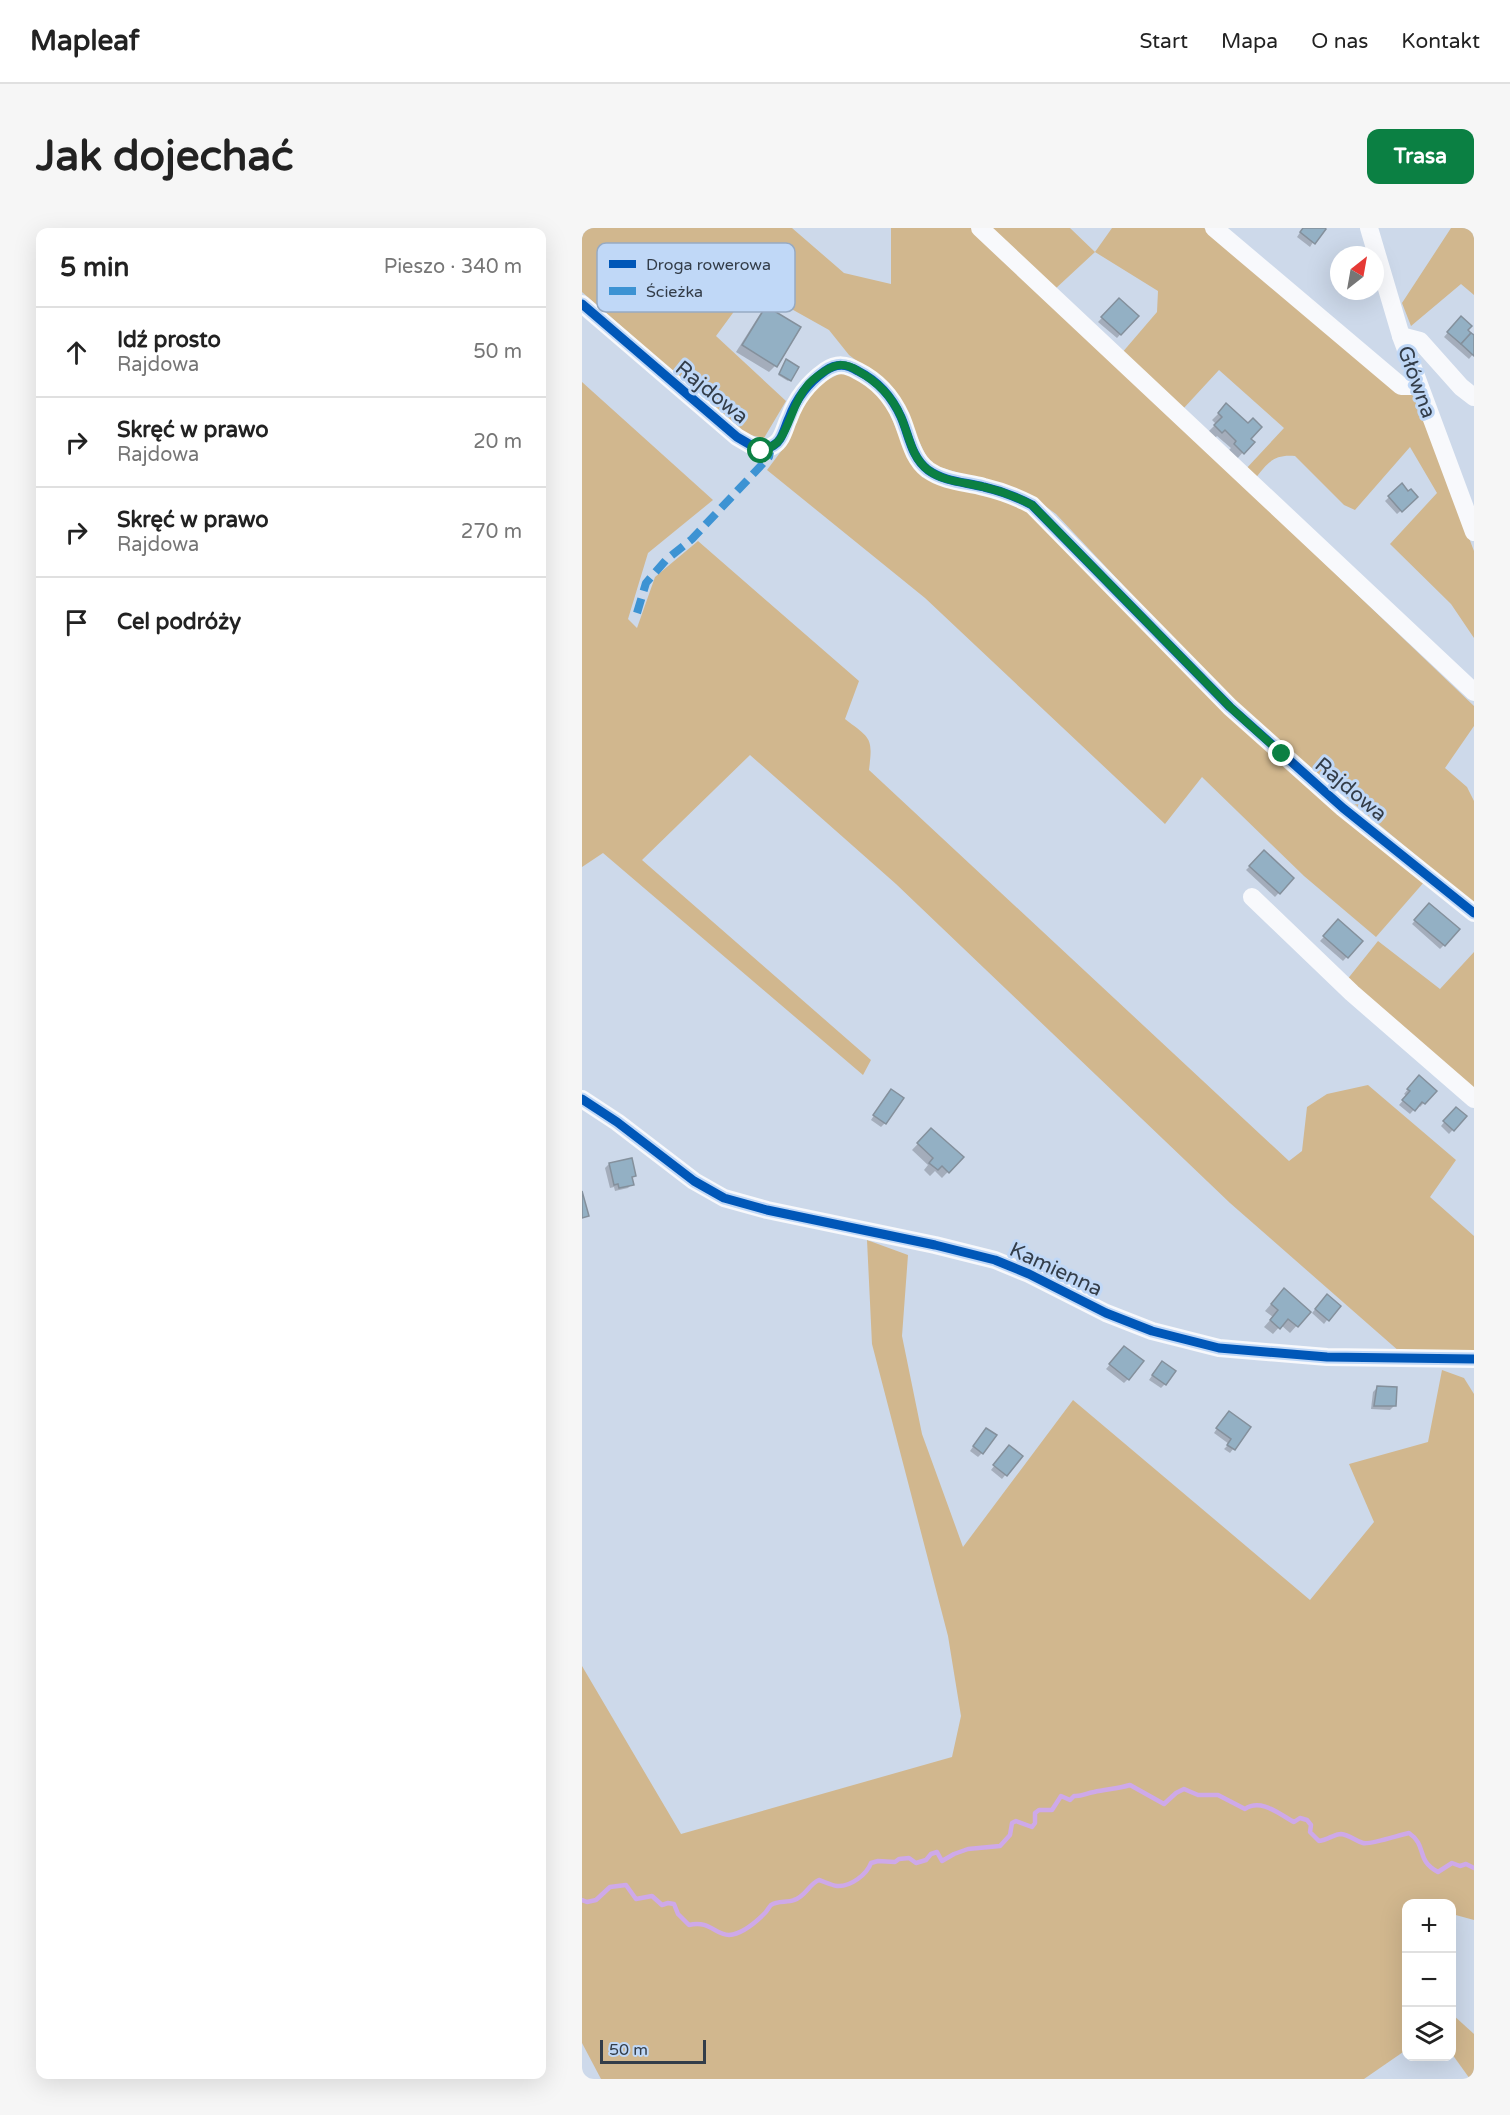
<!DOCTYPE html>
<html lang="pl">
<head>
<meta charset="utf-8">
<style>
	body { margin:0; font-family:"Varela Round",sans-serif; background:#f6f6f6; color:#222 }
	.controls { position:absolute; right:18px; bottom:18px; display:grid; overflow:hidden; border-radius:12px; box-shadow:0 6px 24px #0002 }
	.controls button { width:54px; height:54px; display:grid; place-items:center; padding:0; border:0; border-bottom:2px solid #e0e0e0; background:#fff; color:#222; font:30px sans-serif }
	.compass { position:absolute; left:748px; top:18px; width:54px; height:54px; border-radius:50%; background:#fff; box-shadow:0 6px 24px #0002; rotate:31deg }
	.scale { position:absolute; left:18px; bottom:15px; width:106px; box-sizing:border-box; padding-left:6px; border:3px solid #333d49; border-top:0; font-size:16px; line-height:21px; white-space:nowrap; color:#333d49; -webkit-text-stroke:4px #c0d8f7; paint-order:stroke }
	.stop { position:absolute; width:18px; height:18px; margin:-14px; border:4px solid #0b8043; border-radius:50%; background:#fff }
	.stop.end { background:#0b8043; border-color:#fff; box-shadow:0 2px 6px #0008 }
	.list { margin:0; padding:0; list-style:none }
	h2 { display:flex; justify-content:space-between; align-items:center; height:78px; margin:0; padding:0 24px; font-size:26px }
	h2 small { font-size:20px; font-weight:400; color:#767676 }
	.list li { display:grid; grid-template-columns:39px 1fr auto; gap:18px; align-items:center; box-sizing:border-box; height:90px; padding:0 24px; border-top:2px solid #e0e0e0 }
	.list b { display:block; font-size:22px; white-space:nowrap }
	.list p { margin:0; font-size:20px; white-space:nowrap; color:#767676 }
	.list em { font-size:20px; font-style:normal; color:#767676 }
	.icon { flex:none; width:33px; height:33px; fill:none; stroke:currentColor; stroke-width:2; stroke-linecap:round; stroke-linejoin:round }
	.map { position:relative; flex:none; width:892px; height:1851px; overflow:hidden; border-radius:12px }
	header { display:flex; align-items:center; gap:36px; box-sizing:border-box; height:84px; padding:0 30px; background:#fff; border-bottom:2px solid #e0e0e0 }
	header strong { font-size:28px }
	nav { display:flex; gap:33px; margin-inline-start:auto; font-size:21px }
	.intro { display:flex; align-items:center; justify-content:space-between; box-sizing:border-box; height:144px; padding:0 36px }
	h1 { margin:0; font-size:42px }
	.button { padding:15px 27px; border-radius:12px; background:#0b8043; color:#fff; font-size:21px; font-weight:700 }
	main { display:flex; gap:36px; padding:0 36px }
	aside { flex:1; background:#fff; border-radius:12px; box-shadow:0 6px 24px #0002 }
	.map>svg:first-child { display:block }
	.green { fill:#d1b78e }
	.shadow { fill:#0003 }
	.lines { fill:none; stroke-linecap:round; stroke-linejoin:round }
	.stream { stroke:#cea9e9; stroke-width:4.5 }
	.building { fill:#93b0c4; stroke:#84909c; stroke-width:1.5 }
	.minor { stroke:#f8f9fc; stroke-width:18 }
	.quiet { stroke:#3d93d3; stroke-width:8; stroke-dasharray:15 8; stroke-linecap:butt }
	.cycleway-casing { stroke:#c0d8f7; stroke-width:13 }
	.cycleway { stroke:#0057b8; stroke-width:9 }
	.route { stroke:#0b8043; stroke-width:8 }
	.labels { text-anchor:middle; stroke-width:6; stroke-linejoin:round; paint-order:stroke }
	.street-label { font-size:21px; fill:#333d49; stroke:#c0d8f7 }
	.key { fill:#c0d8f7; stroke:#96aac3; stroke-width:1.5 }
	.key-label { font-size:16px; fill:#333d49 }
</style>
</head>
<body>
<header>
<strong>Mapleaf</strong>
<nav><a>Start</a><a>Mapa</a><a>O nas</a><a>Kontakt</a></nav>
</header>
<div class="intro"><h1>Jak dojechać</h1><a class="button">Trasa</a></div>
<main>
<aside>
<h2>5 min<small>Pieszo · 340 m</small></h2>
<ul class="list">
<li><svg class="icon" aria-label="ahead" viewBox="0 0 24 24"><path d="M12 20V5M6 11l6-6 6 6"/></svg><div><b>Idź prosto</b><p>Rajdowa</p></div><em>50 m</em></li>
<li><svg class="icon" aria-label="right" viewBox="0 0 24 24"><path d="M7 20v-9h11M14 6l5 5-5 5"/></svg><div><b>Skręć w prawo</b><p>Rajdowa</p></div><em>20 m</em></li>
<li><svg class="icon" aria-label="right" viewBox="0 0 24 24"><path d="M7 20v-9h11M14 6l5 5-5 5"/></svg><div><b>Skręć w prawo</b><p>Rajdowa</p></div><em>270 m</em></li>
<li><svg class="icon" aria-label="arrive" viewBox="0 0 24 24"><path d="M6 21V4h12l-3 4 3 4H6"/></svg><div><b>Cel podróży</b></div></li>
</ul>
</aside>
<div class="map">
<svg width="892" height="1851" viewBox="0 0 892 1851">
	<rect width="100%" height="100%" fill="#cdd9ea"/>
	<g class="green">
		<polygon points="0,0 210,0 262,45 309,56 309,0 391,0 892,478 892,498 863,540 885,559 892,573 892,676 654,477 474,286 448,267 348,236 312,161 267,127 247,102 170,59 134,108 204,173 182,210 163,206 0,64"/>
		<path d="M407,0H488L513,24L530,0H622L812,159L832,166L892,323V410L869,376L808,316L855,265L828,219L773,282L762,277L713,228C690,226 685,236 672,252L662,243L702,200L637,142L601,181L539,126L575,84L576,63L513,24L472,62Z"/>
		<polygon points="869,0 892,0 892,67 879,56 829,98 820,75"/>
		<polygon points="261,144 273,147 302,172 329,236 444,280 843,653 794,709 722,648 620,549 583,596 343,370 185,242 206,214 229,160"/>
		<path d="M0,154L131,272L66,325L46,391L55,400L73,349L116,313L277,453L263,491C289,511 291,509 287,542L707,933L720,923L725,879L745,866L786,857L874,932L848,969L892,1008V1124H818L648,975L314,656L168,527L60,632L289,832L281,847L21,625L0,639Z"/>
		<polygon points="796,713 858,761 892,724 892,866 764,753"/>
		<polygon points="285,1012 326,1027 320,1108 340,1206 381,1319 491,1172 728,1372 792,1294 767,1236 846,1214 860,1142 882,1150 892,1166 892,1692 870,1686 870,1676 824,1676 824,1822 782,1851 19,1851 0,1815 0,1438 99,1606 370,1529 379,1488 366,1408 290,1116"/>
		<polygon points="870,1786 892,1806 892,1851 888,1851 870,1826"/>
	</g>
	<g class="shadow">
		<polygon points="721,0 740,0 728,19 715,9"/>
		<polygon points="537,72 555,88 535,110 516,94"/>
		<polygon points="184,80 193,138 187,144 154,124 178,86"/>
		<polygon points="875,94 892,109 892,125 887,131 862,109"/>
		<polygon points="203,135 207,152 206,153 196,147"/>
		<polygon points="644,178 670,214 655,231 646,223 649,220 635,208 633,210 626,204 634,196 630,192"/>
		<polygon points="820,257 826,265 834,269 815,286 803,273"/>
		<polygon points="682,624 710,650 693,669 664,642"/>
		<polygon points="843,681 862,717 858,721 830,696"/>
		<polygon points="757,693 779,713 761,733 738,713"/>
		<polygon points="833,853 853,863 838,879 836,877 828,886 817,877 825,868 822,866"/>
		<polygon points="305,867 303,895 299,899 289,892"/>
		<polygon points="870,885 883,888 867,906 859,898"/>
		<polygon points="349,902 380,929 360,950 353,943 348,948 342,942 346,937 330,922"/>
		<polygon points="48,932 52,948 49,951 50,956 46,960 33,963 32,959 28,960 23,940 27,936"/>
		<polygon points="696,1068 727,1084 708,1105 699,1097 691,1106 682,1099 691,1089 683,1083"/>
		<polygon points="741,1072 745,1092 742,1096 730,1085"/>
		<polygon points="539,1124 546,1151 542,1155 524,1141"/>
		<polygon points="576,1139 583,1156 579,1160 567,1152"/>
		<polygon points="795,1160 812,1178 808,1182 789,1181 791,1164"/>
		<polygon points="643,1189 667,1200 648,1225 642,1221 647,1216 632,1205"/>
		<polygon points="400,1206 400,1225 396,1229 388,1223"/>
		<polygon points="424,1223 439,1228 420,1251 409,1242"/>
	</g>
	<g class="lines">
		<path class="stream" d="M0,1672L5,1674L14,1672L28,1659L44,1657L54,1671L70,1668L80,1677L86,1675L92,1676L96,1686L107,1697C128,1692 133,1707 147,1707C160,1706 175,1693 183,1685C185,1683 187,1679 189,1677C196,1672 205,1675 212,1672C224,1668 226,1657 237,1652C243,1654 249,1657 255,1658C269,1659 285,1646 289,1635L296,1633L313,1634L317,1631L327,1630L334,1635L344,1632L349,1626L355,1624L360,1633L372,1626L386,1621L418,1618L428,1607L430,1595L434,1593L450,1599L453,1595V1585L457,1582H470L479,1568L488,1572L492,1568C500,1569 504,1565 512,1564C525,1561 535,1561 548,1557L582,1576L594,1565L602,1561L616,1567H636L663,1581C679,1570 697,1586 712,1594L718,1590L725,1592L729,1597L728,1604L737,1613C746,1612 752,1606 759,1606C768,1607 773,1613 781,1615C788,1617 817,1607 827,1605C846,1618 833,1632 856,1644L870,1635L878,1638L884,1636L892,1640"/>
	</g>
	<g class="building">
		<polygon points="721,0 743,0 744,1 733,16 718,4"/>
		<polygon points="537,70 557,88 539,107 519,89"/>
		<polygon points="184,78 219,99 195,139 160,117"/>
		<polygon points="879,88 890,98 886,102 889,105 879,116 865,104"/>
		<polygon points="889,105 892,107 892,128 879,116"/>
		<polygon points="204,131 217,139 209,153 197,146"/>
		<polygon points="644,175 666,195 671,190 680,199 669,211 673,214 662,226 652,216 654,213 643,202 640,205 632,197 640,189 636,185"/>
		<polygon points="820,255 826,263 829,261 836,269 820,284 806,268"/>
		<polygon points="682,622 712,650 698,666 667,638"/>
		<polygon points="847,675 878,701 863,718 832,692"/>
		<polygon points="756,691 781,713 766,730 741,708"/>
		<polygon points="837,847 855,863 843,876 840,874 833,883 820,872 828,863 825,861"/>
		<polygon points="309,861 322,870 304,896 291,887"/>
		<polygon points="874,879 885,888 872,903 861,893"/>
		<polygon points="349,900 382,929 367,945 360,938 356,942 347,935 351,930 335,915"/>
		<polygon points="50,930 54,948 50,949 52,957 37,960 36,956 32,957 27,935"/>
		<polygon points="0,963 7,988 0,990"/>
		<polygon points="702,1060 729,1084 716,1099 706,1091 698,1101 688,1092 696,1082 689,1076"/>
		<polygon points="745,1066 759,1078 747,1093 733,1081"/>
		<polygon points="542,1118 562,1133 547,1152 527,1136"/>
		<polygon points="580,1133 594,1143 584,1157 570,1147"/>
		<polygon points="795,1158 815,1159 814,1178 792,1178"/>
		<polygon points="647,1183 669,1199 653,1222 645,1217 649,1211 634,1200"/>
		<polygon points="404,1200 415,1207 401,1226 391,1218"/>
		<polygon points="427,1217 441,1228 425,1248 411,1237"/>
	</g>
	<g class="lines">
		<g class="minor">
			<polyline points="398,0 892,464"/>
			<polyline points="632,0 819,158 836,158"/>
			<polyline points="787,0 819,108 892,304"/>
			<path d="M0,76L155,209L179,223C186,220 194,218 198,211C202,205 204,196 207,190C214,171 226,155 243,143C255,135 264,136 276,143C296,153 310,169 319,189C327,207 329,229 346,242C363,254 383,254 402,259C419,263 435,269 450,277L648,479L761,580L892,685"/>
			<polyline points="819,108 838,113 879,159 892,169"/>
			<polyline points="670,669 770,765 892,871"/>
			<polyline points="0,871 35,894 112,953 142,970 185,982 353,1017 413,1032 447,1046 524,1085 570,1103 637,1120 745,1129 892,1131"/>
		</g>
		<polyline class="quiet" points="55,385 64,355 84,332 110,311 173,244 187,229 189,219"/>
		<g class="cycleway-casing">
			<g id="cycleway">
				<path d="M0,76L155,209L179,223C186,220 194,218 198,211C202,205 204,196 207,190C214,171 226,155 243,143C255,135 264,136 276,143C296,153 310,169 319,189C327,207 329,229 346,242C363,254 383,254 402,259C419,263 435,269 450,277L648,479L761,580L892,685"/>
				<polyline points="0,871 35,894 112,953 142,970 185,982 353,1017 413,1032 447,1046 524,1085 570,1103 637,1120 745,1129 892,1131"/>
			</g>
		</g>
		<use href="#cycleway" class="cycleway"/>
	</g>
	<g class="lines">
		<path class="route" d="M179,223C186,220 194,218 198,211C208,197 212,173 225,158C229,152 237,147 243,143C255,135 264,135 276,143C296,154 310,168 319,189C327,207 329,229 346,242C362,254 383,254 402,259C419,263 435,269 450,277L648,479L700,526"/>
	</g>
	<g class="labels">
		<g class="street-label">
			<text transform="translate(835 154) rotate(70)" y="7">Główna</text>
			<text transform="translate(130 164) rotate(39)" y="7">Rajdowa</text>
			<text transform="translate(769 561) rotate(40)" y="7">Rajdowa</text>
			<text transform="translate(474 1041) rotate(25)" y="7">Kamienna</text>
		</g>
	</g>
	<rect x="15" y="15" width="198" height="69" rx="9" class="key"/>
	<rect x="27" y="32" width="27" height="8" fill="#0057b8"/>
	<rect x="27" y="59" width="27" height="8" fill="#3d93d3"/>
	<g class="key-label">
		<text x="64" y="42">Droga rowerowa</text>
		<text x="64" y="69">Ścieżka</text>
	</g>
</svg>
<div class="controls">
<button>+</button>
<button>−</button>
<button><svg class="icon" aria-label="layers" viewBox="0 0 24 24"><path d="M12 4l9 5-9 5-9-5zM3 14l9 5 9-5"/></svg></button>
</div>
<svg class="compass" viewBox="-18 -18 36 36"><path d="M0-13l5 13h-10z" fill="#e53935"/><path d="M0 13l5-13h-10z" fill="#767676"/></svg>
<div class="scale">50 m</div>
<div class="stop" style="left:179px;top:223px"></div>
<div class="stop end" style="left:700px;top:526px"></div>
</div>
</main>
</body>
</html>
